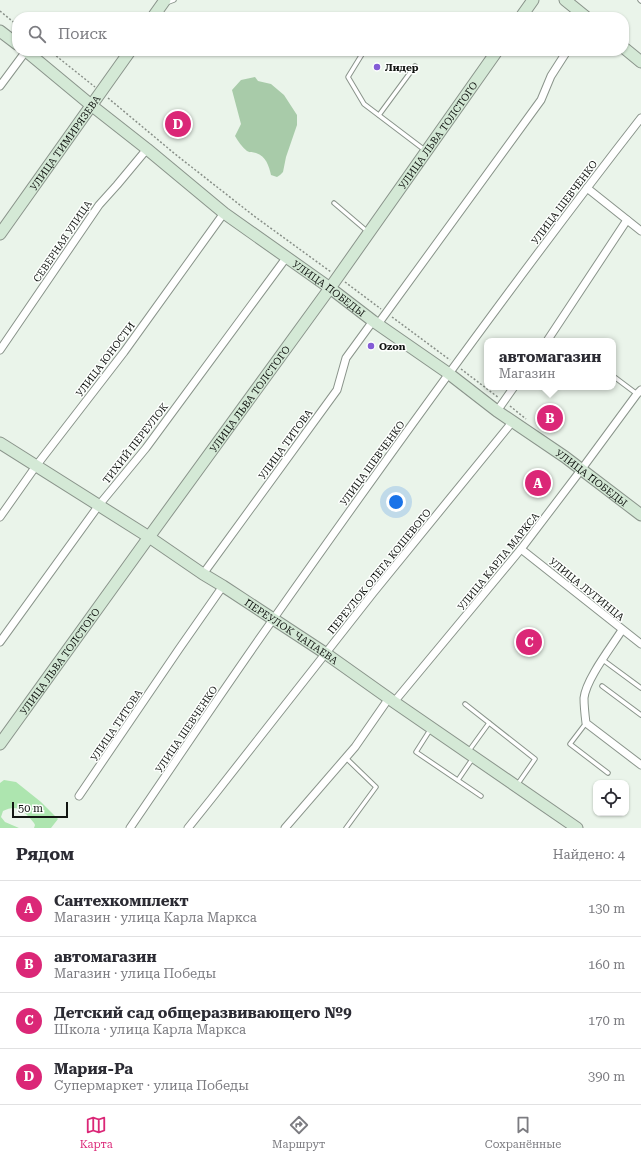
<!DOCTYPE html>
<html lang="ru">
<head>
<meta charset="utf-8">
<style>
	body { margin:0; font-family:"Roboto Serif",serif; background:#f7f7f7; color:#2b2b33 }
	.controls { position:absolute; right:12px; bottom:12px; display:grid; overflow:hidden; border-radius:8px; box-shadow:0 1px 3px #0004 }
	.controls button { width:36px; height:36px; display:grid; place-items:center; padding:0; border:0; border-bottom:1px solid #e1e1e2; background:#fff; color:#2b2b33; font:20px sans-serif }
	.scale { position:absolute; left:12px; bottom:10px; width:56px; box-sizing:border-box; padding-left:4px; border:2px solid #121512; border-top:0; font-size:11px; line-height:14px; white-space:nowrap; color:#121512; -webkit-text-stroke:3px #fdfffd; paint-order:stroke }
	.you { position:absolute; left:396px; top:502px; width:14px; height:14px; margin:-10px; border:3px solid #fff; border-radius:50%; background:#1a73e8; box-shadow:0 0 0 6px #1a73e833 }
	.badge { display:grid; place-items:center; width:26px; height:26px; border-radius:50%; background:#db2777; color:#fff; font-size:13px; font-weight:700 }
	.pin { position:absolute; translate:-50% -50%; border:2px solid #fff; box-shadow:0 1px 4px #0006 }
	.popup { position:absolute; left:484px; top:338px; width:132px; height:52px; box-sizing:border-box; display:grid; place-content:center; border-radius:8px; background:#fff; filter:drop-shadow(0 1px 3px #0005); font-size:13px; white-space:nowrap; color:#7c7c81 }
	.popup b { font-size:15px; color:#2b2b33 }
	.popup::after { content:''; position:absolute; left:50%; top:100%; margin-left:-8px; border:8px solid transparent; border-top-color:#fff }
	.list { margin:0; padding:0; list-style:none }
	h2 { display:flex; justify-content:space-between; align-items:center; height:52px; margin:0; padding:0 16px; font-size:17px }
	h2 small { font-size:13px; font-weight:400; color:#7c7c81 }
	.list li { display:grid; grid-template-columns:26px 1fr auto; gap:12px; align-items:center; box-sizing:border-box; height:56px; padding:0 16px; border-top:1px solid #e1e1e2 }
	.list b { display:block; font-size:15px; white-space:nowrap }
	.list p { margin:0; font-size:13px; white-space:nowrap; color:#7c7c81 }
	.list em { font-size:13px; font-style:normal; color:#7c7c81 }
	.icon { flex:none; width:22px; height:22px; fill:none; stroke:currentColor; stroke-width:2; stroke-linecap:round; stroke-linejoin:round }
	.map { position:relative; flex:none; width:641px; height:828px; overflow:hidden }
	.search { position:absolute; background:#fff; box-shadow:0 1px 3px #0004; left:12px; right:12px; top:12px; height:44px; display:flex; align-items:center; gap:10px; box-sizing:border-box; padding:0 14px; border-radius:16px; color:#7c7c81; font-size:15px }
	.sheet { height:276px; background:#fff }
	nav { display:flex; justify-content:space-around; align-items:center; box-sizing:border-box; height:56px; border-top:1px solid #e1e1e2; background:#fff; font-size:11px; color:#7c7c81 }
	nav a { display:grid; justify-items:center; gap:2px }
	nav .on { color:#db2777 }
	.map>svg:first-child { display:block }
	.green { fill:#a8cba9 }
	.water { fill:#ade5af }
	.lines { fill:none; stroke-linecap:round; stroke-linejoin:round }
	.lane-casing { stroke:#8a948b; stroke-width:5.5 }
	.street-casing { stroke:#8a948b; stroke-width:9 }
	.secondary-casing { stroke:#8a948b; stroke-width:13 }
	.path { stroke:#888f88; stroke-width:1.5; stroke-dasharray:2 2; stroke-linecap:butt }
	.lane { stroke:#fff; stroke-width:3.5 }
	.street { stroke:#fff; stroke-width:7 }
	.secondary { stroke:#d4e9d6; stroke-width:11 }
	.poi-dot { fill:#845cd6; stroke:#fdfffd; stroke-width:1.5 }
	.labels { text-anchor:middle; stroke-width:3; stroke-linejoin:round; paint-order:stroke }
	.poi-label { font-size:10px; font-weight:bold; fill:#121512; stroke:#fdfffd; text-anchor:start }
	.street-label { font-size:10px; fill:#121512; stroke:#fdfffd }
</style>
</head>
<body>
<div class="map">
<svg width="641" height="828" viewBox="0 0 641 828">
	<rect width="100%" height="100%" fill="#eaf4ea"/>
	<path class="green" d="M255,77L258,81L271,84L284,95L297,115V125L286,157L283,172L280,175L277,177L271,175C269,166 266,156 256,153C253,152 250,153 247,151C242,147 238,141 235,136L241,124L232,90L241,80Z"/>
	<path class="water" d="M4,780L16,782L41,802L58,819L51,828H34L35,825L34,823C25,812 18,803 3,811L1,817L5,822L19,828H0V783Z"/>
	<g class="lines">
		<g class="lane-casing">
			<g id="lane">
				<polyline points="640,0 641,1"/>
				<polyline points="166,3 174,0"/>
				<polyline points="364,51 348,77 364,104 426,151"/>
				<polyline points="379,115 415,66"/>
				<polyline points="334,203 368,232"/>
				<polyline points="613,376 637,394"/>
				<polyline points="603,660 641,688"/>
				<polyline points="602,686 641,715"/>
				<polyline points="465,704 535,759 517,785"/>
				<polyline points="586,723 570,744 608,773"/>
				<polyline points="430,730 416,752 481,796"/>
				<polyline points="468,752 489,723"/>
				<polyline points="458,780 473,758"/>
				<polyline points="346,828 376,787 346,758"/>
			</g>
		</g>
		<g class="street-casing">
			<g id="street">
				<polyline points="0,86 26,51"/>
				<polyline points="587,188 641,231"/>
				<polyline points="378,324 541,100 551,76 567,51"/>
				<polyline points="547,341 627,220"/>
				<polyline points="0,350 99,205 117,185 147,149"/>
				<polyline points="497,411 514,387"/>
				<polyline points="0,517 36,466 124,352 224,213"/>
				<polyline points="521,549 641,644"/>
				<polyline points="203,574 337,390 346,358 373,321"/>
				<path d="M622,630C612,646 586,679 584,698C584,706 585,715 586,723L641,765"/>
				<polyline points="0,642 99,505 146,448 286,258"/>
				<polyline points="394,702 521,549 581,470 637,394 641,390"/>
				<polyline points="79,796 179,649 223,586"/>
				<path d="M130,828C178,758 225,687 274,618C393,449 514,281 641,118"/>
				<polyline points="188,828 212,798 373,593 513,421"/>
				<polyline points="285,828 355,747 389,698"/>
			</g>
		</g>
		<g class="secondary-casing">
			<g id="secondary">
				<polyline points="565,0 586,17"/>
				<polyline points="153,17 165,0"/>
				<polyline points="521,17 533,0"/>
				<polyline points="0,31 17,44"/>
				<polyline points="624,48 641,62"/>
				<path id="s1" d="M26,51L91,105L147,149L224,213L330,288L373,321L448,373L497,411L565,457L641,515"/>
				<path id="s2" d="M0,234L130,51"/>
				<path id="s3" d="M0,443L149,537L203,574L223,586L325,653L394,702L577,828"/>
				<path id="s4" d="M0,744L149,537L330,288L497,51"/>
			</g>
		</g>
		<g class="path">
			<polyline points="0,11 17,25"/>
			<polyline points="50,51 95,87"/>
			<polyline points="108,98 175,154 254,216 331,272"/>
			<polyline points="345,282 381,309"/>
			<polyline points="392,317 450,360"/>
			<polyline points="461,369 499,398"/>
			<polyline points="510,406 526,419"/>
		</g>
		<use href="#lane" class="lane"/>
		<use href="#street" class="street"/>
		<use href="#secondary" class="secondary"/>
	</g>
	<g class="poi-dot">
		<circle cx="377" cy="67" r="4"/>
		<circle cx="371" cy="346" r="4"/>
	</g>
	<g class="labels">
		<g class="poi-label">
			<text x="385" y="71">Лидер</text>
			<text x="379" y="350">Ozon</text>
		</g>
		<g class="street-label">
			<text dy="4" stroke="none"><textPath href="#s4" startOffset="750">УЛИЦА ЛЬВА ТОЛСТОГО</textPath></text>
			<text dy="4" stroke="none"><textPath href="#s2" startOffset="112">УЛИЦА ТИМИРЯЗЕВА</textPath></text>
			<text transform="translate(564 202) rotate(-53)" y="4">УЛИЦА ШЕВЧЕНКО</text>
			<text transform="translate(62 241) rotate(-56)" y="4">СЕВЕРНАЯ УЛИЦА</text>
			<text dy="4" stroke="none"><textPath href="#s1" startOffset="385">УЛИЦА ПОБЕДЫ</textPath></text>
			<text transform="translate(105 359) rotate(-53)" y="4">УЛИЦА ЮНОСТИ</text>
			<text dy="4" stroke="none"><textPath href="#s4" startOffset="426">УЛИЦА ЛЬВА ТОЛСТОГО</textPath></text>
			<text transform="translate(135 443) rotate(-52)" y="4">ТИХИЙ ПЕРЕУЛОК</text>
			<text transform="translate(285 444) rotate(-54)" y="4">УЛИЦА ТИТОВА</text>
			<text transform="translate(372 463) rotate(-54)" y="4">УЛИЦА ШЕВЧЕНКО</text>
			<text dy="4" stroke="none"><textPath href="#s1" startOffset="709">УЛИЦА ПОБЕДЫ</textPath></text>
			<text transform="translate(498 561) rotate(-51)" y="4">УЛИЦА КАРЛА МАРКСА</text>
			<text transform="translate(379 571) rotate(-51)" y="4">ПЕРЕУЛОК ОЛЕГА КОШЕВОГО</text>
			<text transform="translate(587 589) rotate(39)" y="4">УЛИЦА ЛУГИНЦА</text>
			<text dy="4" stroke="none"><textPath href="#s3" startOffset="347">ПЕРЕУЛОК ЧАПАЕВА</textPath></text>
			<text dy="4" stroke="none"><textPath href="#s4" startOffset="102">УЛИЦА ЛЬВА ТОЛСТОГО</textPath></text>
			<text transform="translate(116 725) rotate(-56)" y="4">УЛИЦА ТИТОВА</text>
			<text transform="translate(186 729) rotate(-56)" y="4">УЛИЦА ШЕВЧЕНКО</text>
		</g>
	</g>
</svg>
<div class="controls">
<button><svg class="icon" aria-label="locate" viewBox="0 0 24 24"><circle cx="12" cy="12" r="6"/><path d="M12 2v4M12 18v4M2 12h4M18 12h4"/></svg></button>
</div>
<div class="scale">50 m</div>
<div class="you"></div>
<div class="pin badge" style="left:538px;top:483px">A</div>
<div class="pin badge" style="left:550px;top:418px">B</div>
<div class="popup"><b>автомагазин</b>Магазин</div>
<div class="pin badge" style="left:529px;top:642px">C</div>
<div class="pin badge" style="left:178px;top:124px">D</div>
<div class="search"><svg class="icon" aria-label="search" viewBox="0 0 24 24"><circle cx="10" cy="10" r="6"/><path d="M15 15l6 6"/></svg>Поиск</div>
</div>
<section class="sheet">
<h2>Рядом<small>Найдено: 4</small></h2>
<ul class="list">
<li><span class="badge">A</span><div><b>Сантехкомплект</b><p>Магазин · улица Карла Маркса</p></div><em>130 m</em></li>
<li><span class="badge">B</span><div><b>автомагазин</b><p>Магазин · улица Победы</p></div><em>160 m</em></li>
<li><span class="badge">C</span><div><b>Детский сад общеразвивающего №9</b><p>Школа · улица Карла Маркса</p></div><em>170 m</em></li>
<li><span class="badge">D</span><div><b>Мария-Ра</b><p>Супермаркет · улица Победы</p></div><em>390 m</em></li>
</ul>
</section>
<nav>
<a class="on"><svg class="icon" aria-label="map" viewBox="0 0 24 24"><path d="M3 6l6-2 6 2 6-2v14l-6 2-6-2-6 2zM9 4v14M15 6v14"/></svg>Карта</a>
<a><svg class="icon" aria-label="directions" viewBox="0 0 24 24"><path d="M12 3l9 9-9 9-9-9zM9 14v-3h6M13 9l2 2-2 2"/></svg>Маршрут</a>
<a><svg class="icon" aria-label="saved" viewBox="0 0 24 24"><path d="M7 4h10v16l-5-4-5 4z"/></svg>Сохранённые</a>
</nav>
</body>
</html>
